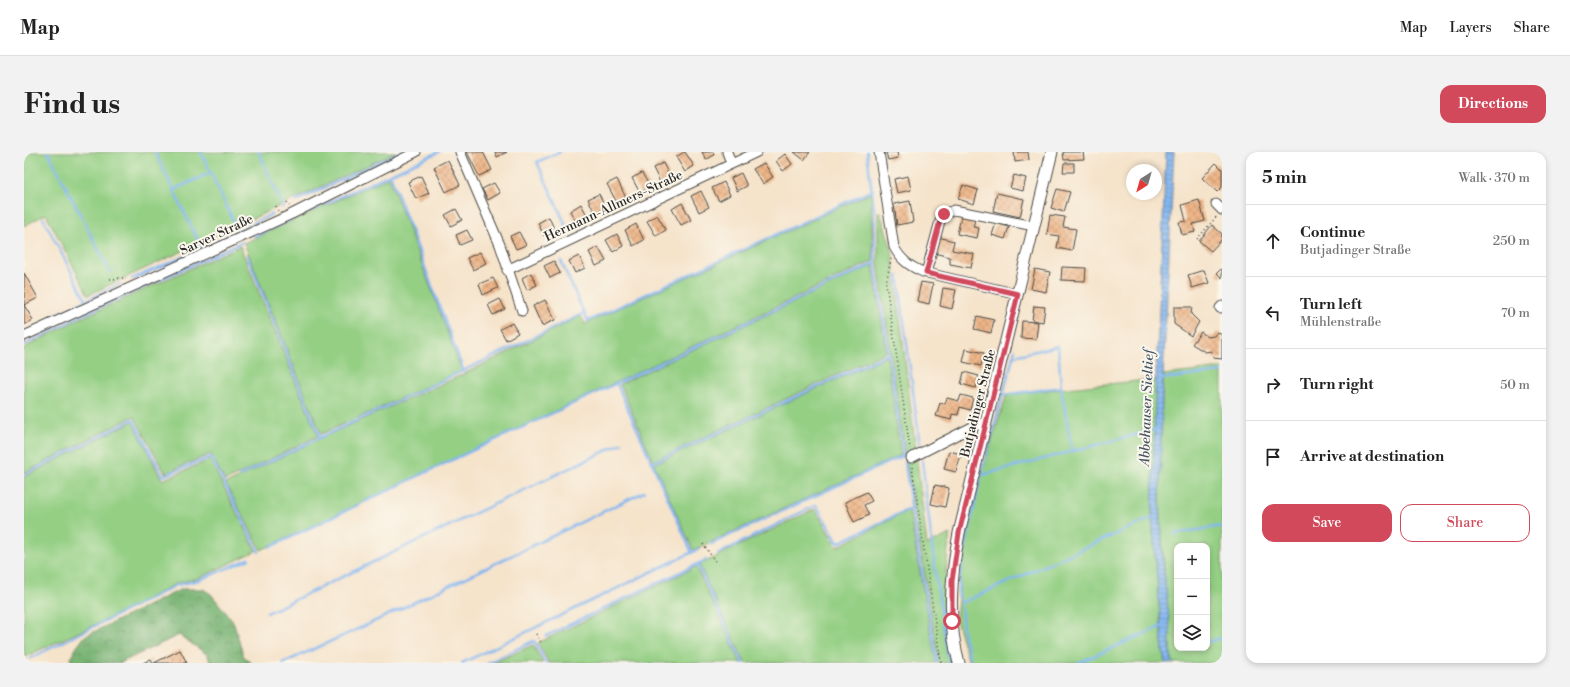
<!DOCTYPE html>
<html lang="en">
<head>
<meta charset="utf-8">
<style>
	body { margin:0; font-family:"Libre Bodoni",serif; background:#f2f2f2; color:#222 }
	.controls { position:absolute; right:12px; bottom:12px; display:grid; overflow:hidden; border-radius:8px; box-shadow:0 2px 6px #0003 }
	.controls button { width:36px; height:36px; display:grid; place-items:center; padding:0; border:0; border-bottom:1px solid #e0e0e0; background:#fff; color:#222; font:20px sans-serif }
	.compass { position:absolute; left:1102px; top:12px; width:36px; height:36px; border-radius:50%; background:#fff; box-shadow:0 2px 6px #0003; rotate:217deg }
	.stop { position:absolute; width:12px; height:12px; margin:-9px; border:3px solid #d1495b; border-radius:50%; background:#fff }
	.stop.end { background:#d1495b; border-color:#fff; box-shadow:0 1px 4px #0008 }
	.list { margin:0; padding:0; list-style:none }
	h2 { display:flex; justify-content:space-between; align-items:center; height:52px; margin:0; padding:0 16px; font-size:17px }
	h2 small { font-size:13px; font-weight:400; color:#767676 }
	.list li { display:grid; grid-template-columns:26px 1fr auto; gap:12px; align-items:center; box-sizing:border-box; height:72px; padding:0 16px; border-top:1px solid #e0e0e0 }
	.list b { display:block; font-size:15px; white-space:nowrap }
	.list p { margin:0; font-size:13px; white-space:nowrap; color:#767676 }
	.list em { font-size:13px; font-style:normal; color:#767676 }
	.actions { display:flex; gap:8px; padding:12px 16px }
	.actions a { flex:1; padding:9px 0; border:1px solid #d1495b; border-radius:12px; text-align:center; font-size:14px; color:#d1495b }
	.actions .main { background:#d1495b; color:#fff }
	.icon { flex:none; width:22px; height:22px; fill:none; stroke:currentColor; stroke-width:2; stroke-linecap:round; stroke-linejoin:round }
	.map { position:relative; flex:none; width:1198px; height:511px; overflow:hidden; border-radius:12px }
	header { display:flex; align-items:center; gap:24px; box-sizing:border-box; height:56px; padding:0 20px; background:#fff; border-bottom:1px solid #e0e0e0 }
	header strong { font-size:19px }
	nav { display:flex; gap:22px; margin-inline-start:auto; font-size:14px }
	.intro { display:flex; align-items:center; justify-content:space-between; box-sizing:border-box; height:96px; padding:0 24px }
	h1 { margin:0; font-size:28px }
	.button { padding:10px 18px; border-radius:12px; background:#d1495b; color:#fff; font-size:14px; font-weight:700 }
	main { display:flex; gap:24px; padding:0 24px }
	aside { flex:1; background:#fff; border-radius:12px; box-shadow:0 2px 6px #0003 }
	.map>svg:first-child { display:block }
	.grass { fill:#94cf84; stroke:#607d58; fill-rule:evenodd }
	.forest { fill:url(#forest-crowns); stroke:#516e4e }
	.water { fill:url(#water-rules); stroke:#56708e }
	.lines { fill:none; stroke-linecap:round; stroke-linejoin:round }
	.stream { stroke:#82b6f0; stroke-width:2.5 }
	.building { fill:url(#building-cross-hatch) }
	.minor-casing { stroke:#494743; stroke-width:11 }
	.major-casing { stroke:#494743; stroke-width:13 }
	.path { stroke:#494743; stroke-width:1.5; stroke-dasharray:1 3; stroke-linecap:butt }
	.minor { stroke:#fff; stroke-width:9 }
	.major { stroke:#fff; stroke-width:11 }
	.route { stroke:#d1495b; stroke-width:5 }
	.labels { text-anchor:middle; stroke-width:4; stroke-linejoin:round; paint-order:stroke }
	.street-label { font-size:13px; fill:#2b2b2b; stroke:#fbf7ec }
	.water-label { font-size:14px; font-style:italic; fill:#455566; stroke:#fbf7ec }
</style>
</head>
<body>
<header>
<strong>Map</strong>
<nav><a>Map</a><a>Layers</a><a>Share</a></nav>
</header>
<div class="intro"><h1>Find us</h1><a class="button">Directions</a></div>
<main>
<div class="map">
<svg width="1198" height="511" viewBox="0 0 1198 511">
	<defs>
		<pattern id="forest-crowns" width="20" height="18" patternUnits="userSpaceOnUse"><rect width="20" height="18" fill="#77b272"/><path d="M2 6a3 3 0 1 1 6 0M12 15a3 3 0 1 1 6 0" fill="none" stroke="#62915e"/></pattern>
		<pattern id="water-rules" width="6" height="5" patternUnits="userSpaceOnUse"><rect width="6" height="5" fill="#82b6f0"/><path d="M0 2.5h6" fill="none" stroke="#6b94c3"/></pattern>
		<pattern id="building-cross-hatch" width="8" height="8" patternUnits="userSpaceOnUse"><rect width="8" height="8" fill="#efb688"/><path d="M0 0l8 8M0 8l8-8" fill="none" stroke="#c2946f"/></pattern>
	</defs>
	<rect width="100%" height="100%" fill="#fbf7ec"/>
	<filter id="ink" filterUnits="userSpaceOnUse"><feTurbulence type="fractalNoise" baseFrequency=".025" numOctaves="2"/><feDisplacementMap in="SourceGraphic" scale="8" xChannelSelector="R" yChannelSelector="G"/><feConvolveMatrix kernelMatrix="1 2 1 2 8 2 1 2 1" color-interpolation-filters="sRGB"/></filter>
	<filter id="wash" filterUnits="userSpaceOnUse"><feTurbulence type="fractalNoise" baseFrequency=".012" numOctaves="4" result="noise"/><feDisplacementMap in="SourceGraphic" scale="16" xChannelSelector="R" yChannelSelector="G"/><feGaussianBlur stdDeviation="0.9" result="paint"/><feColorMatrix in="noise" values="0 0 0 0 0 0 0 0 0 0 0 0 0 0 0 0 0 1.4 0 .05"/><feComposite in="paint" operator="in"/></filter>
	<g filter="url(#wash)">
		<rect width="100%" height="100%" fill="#f5e3ca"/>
		<g class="grass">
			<polygon points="0,0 372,0 64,143 22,62 0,74"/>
			<polygon points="365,25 438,219 297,282 220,91"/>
			<polygon points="847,41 849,109 237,398 202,332 299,285 442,221 557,164 561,172"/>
			<path d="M854,60H856L868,98L903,393L926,382C919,431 919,463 929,511H915L881,301L854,112Z"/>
			<polygon points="216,94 294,284 201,329 187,302 141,321 110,264 0,321 0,196 53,168"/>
			<polygon points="849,113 862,200 629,309 596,232"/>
			<polygon points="863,204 877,303 669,398 630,312"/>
			<path d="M1198,216V511H1149C1144,494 1146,475 1144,457C1136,380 1132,301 1140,223ZM1153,394H1183V496H1153Z"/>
			<polygon points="1133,227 1128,366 1139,500 1141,511 945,511 932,468 941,372 983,242"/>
			<polygon points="109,269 138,328 186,308 232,399 175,426 153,431 110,455 0,505 0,325"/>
			<polygon points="791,357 813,395 885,358 912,511 721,511 675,413"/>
			<polygon points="672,415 717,511 525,511 514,491"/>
			<polygon points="509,493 519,511 469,511"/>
		</g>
		<polygon class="forest" points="158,437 179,437 187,442 210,471 219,503 227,511 186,511 184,503 155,483 96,511 49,511 46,507 52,496 61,484"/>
		<polygon class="water" points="1142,0 1150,0 1138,246 1136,351 1139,410 1146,477 1146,500 1149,511 1141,511 1139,500 1128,366 1131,246"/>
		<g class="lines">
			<g class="stream">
				<polyline points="24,0 86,120"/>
				<polyline points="131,0 178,97"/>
				<polyline points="177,0 214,79"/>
				<polyline points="235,0 259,55"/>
				<polyline points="536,0 513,10 545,80"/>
				<polyline points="843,0 850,57 851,111 880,306"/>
				<polyline points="366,22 440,220"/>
				<polyline points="149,38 186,21"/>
				<polyline points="272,49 377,0"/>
				<polyline points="19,66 62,148"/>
				<polyline points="230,84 415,0"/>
				<polyline points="223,103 296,285"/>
				<polyline points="537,109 560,161"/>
				<polyline points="874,124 896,293"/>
				<polyline points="108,127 178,97 248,62"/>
				<polyline points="26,166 96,132"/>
				<polyline points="0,193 60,162 218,90"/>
				<polyline points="990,204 1034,194 1037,235 1048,299"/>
				<polyline points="1137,227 1198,220"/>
				<polyline points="593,232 668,401"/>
				<polyline points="979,243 1037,235"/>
				<polyline points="898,308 911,419 925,511"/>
				<path d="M881,310C889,377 903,444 913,511"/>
				<polyline points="628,311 864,202"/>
				<polyline points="0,323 109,267 139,324 187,305 235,400"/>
				<polyline points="958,323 1133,277"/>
				<path d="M215,324C329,269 446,217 560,161L564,169L849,38"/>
				<polyline points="1150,382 1198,374"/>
				<polyline points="687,392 880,303"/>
				<polyline points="246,395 411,316 851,111"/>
				<polyline points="694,402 792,353 814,391 887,356"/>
				<polyline points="673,412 719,511"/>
				<polyline points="937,451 1130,365"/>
				<polyline points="243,461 598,291"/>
				<polyline points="522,484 682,408"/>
				<polyline points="1183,490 1198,486"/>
				<polyline points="7,506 153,433 175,428 225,407"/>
				<polyline points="259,511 345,472 620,340"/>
				<polyline points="438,511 675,397"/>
				<polyline points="464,511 510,489 522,511"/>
				<polyline points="947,511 939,480 937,451 934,439 937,417 957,323 991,198"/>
				<polyline points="1054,511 1138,474"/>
			</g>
		</g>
		<g id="blocks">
			<g class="building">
				<polygon points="443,0 459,0 468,18 455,24"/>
				<polygon points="471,0 483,0 473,5"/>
				<polygon points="660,0 661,0 670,14 661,20 652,5"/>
				<polygon points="678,0 689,0 690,3 682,8"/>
				<polygon points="770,0 786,0 780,8"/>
				<polygon points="862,0 873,0 874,6 864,8"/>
				<polygon points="990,0 1004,0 1005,8 991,10"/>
				<polygon points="1039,0 1059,0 1060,7 1040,8"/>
				<polygon points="761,2 768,12 759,19 752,9"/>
				<polygon points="424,8 436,33 422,40 410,15"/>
				<polygon points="639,11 647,27 637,32 629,16"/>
				<polygon points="740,11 749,25 739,32 729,17"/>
				<polygon points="1040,11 1050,11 1050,20 1039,20"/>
				<polygon points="1192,11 1198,17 1198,35 1193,40 1178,26"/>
				<polygon points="618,21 626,35 616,41 608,26"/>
				<polygon points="717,21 723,34 713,39 707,26"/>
				<polygon points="990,23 1002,26 999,39 986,36"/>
				<polygon points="397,24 405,41 392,47 384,30"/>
				<polygon points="884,24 887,38 873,41 870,27"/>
				<polygon points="593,27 602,46 593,51 583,32"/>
				<polygon points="700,30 706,43 695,49 688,36"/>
				<polygon points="470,31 476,41 464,48 458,37"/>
				<polygon points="939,33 954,38 950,52 934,47"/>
				<polygon points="1033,37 1046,40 1040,60 1027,56"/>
				<polygon points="677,39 685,55 675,60 667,44"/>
				<polygon points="973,41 1000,47 996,65 969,59"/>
				<polygon points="575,42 582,56 571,61 564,47"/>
				<polygon points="1175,48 1181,69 1169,72 1171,80 1158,83 1155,70 1162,69 1158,53"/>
				<polygon points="886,49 889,70 873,73 870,52"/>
				<polygon points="658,51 667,68 657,73 648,57"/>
				<polygon points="557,52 563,63 552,70 546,59"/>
				<polygon points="432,57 438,68 427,74 421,63"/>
				<polygon points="938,61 952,64 949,75 955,76 953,86 933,82"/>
				<polygon points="633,63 642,78 632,84 623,69"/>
				<polygon points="1026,63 1041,65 1039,75 1052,77 1048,99 1033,96 1035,84 1023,82"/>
				<polygon points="525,65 531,79 520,84 514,71"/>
				<polygon points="972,71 985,75 981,87 968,83"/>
				<polygon points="612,72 620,88 609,94 601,78"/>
				<polygon points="1188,73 1198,82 1198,87 1187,99 1175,89"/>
				<polygon points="443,78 448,88 436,93 432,83"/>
				<polygon points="495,80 502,93 492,97 486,84"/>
				<polygon points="593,82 599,94 589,100 582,88"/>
				<polygon points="914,85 930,89 928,98 950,102 947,116 926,112 926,105 910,101"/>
				<polygon points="574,95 582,109 572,114 565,100"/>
				<polygon points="456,100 462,111 449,118 443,106"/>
				<polygon points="555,104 561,116 551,121 545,109"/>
				<polygon points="530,109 536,121 526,126 520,114"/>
				<polygon points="1038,115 1062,116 1061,129 1037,128"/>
				<polygon points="1198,116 1198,126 1193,121"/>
				<polygon points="1011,117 1026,120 1022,140 1007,137"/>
				<polygon points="1180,118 1185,131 1168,136 1164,123"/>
				<polygon points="0,121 14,146 0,153 9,168 0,173"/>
				<polygon points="507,121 513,133 503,138 498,126"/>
				<polygon points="469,126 474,136 459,143 455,132"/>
				<polygon points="897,130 909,132 905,152 893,149"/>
				<polygon points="919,136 932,138 928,157 916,154"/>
				<polygon points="476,147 481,157 469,163 464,153"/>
				<polygon points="521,148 531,168 518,174 509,154"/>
				<polygon points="1010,154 1021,155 1019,170 1008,168"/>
				<polygon points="1150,155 1168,155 1167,162 1175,170 1167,184 1150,172"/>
				<polygon points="953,164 970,168 967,181 950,177"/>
				<polygon points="998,169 1014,170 1012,187 997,186"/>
				<polygon points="488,171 494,181 482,188 476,177"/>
				<polygon points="1177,180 1184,185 1190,184 1193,180 1198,183 1198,207 1189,206 1188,199 1181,200 1168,192"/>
				<polygon points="942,197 960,201 957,214 939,210"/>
				<polygon points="940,220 955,224 952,236 937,232"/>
				<polygon points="937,243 949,246 946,258 936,255 934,263 928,262 927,268 912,264 916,251 921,252 923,246 935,249"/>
				<polygon points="925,299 937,302 932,320 920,317"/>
				<polygon points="911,333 925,336 921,355 907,352"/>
				<polygon points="843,340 848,349 840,353 845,363 830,370 821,350"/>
				<polygon points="156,498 163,511 130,511"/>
				<polygon points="127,507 129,511 119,511"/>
			</g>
		</g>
	</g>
	<g filter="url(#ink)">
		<use href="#blocks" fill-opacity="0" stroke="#494743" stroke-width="1"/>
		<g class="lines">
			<g class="minor-casing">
				<g id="minor">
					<polyline points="436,0 476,93 498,159"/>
					<polyline points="703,0 707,11"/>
					<path d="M855,0L870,95C877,108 885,114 899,120L994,142"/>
					<polyline points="1192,52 1198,58"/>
					<polyline points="483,118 733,0"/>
					<polyline points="902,121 916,69 920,62 930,58 1010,74"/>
					<polyline points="1196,156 1198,154"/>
					<polyline points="0,184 268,62 392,0"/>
					<polyline points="887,306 952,273 962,272"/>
				</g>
			</g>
			<g class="major-casing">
				<path id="major" d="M935,511C923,468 927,424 935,381L1028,0"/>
			</g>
			<g class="path">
				<polyline points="263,50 265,54"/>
				<polyline points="252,54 254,59"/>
				<polyline points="1173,87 1193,64"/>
				<polyline points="867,107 862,131 886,297"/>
				<polyline points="86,127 100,126 101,128"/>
				<polyline points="888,315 917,511"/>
				<polyline points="679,392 691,409"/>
				<polyline points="512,482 517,490"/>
				<polyline points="0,502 4,511"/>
			</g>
			<use href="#minor" class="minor"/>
			<use href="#major" class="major"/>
		</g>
	</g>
	<g class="lines" filter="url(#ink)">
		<polyline class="route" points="920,62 916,69 902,121 994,142 935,381 928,429 928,469"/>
	</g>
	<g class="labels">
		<g class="street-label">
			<text transform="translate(589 53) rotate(-25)" y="5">Hermann-Allmers-Straße</text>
			<text transform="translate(192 82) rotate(-25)" y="5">Sarver Straße</text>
			<text transform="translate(953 251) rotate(-76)" y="5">Butjadinger Straße</text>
		</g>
		<g class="water-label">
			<text transform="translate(1122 256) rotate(-88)" y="5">Abbehauser Sieltief</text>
		</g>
	</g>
</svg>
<div class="controls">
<button>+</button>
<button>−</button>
<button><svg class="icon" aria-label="layers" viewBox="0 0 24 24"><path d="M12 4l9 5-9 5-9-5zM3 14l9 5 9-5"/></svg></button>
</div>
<svg class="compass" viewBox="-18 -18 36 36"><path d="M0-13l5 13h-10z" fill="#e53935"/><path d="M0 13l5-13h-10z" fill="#767676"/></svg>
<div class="stop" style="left:928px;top:469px"></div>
<div class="stop end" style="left:920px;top:62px"></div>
</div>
<aside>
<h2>5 min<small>Walk · 370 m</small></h2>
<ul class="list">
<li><svg class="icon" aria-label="ahead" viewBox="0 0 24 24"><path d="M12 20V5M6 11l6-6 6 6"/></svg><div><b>Continue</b><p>Butjadinger Straße</p></div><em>250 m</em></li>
<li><svg class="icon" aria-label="left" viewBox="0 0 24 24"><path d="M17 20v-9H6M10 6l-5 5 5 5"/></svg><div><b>Turn left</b><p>Mühlenstraße</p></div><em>70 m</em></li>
<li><svg class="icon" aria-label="right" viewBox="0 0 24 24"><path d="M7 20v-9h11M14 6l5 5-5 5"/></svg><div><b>Turn right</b></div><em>50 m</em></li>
<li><svg class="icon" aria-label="arrive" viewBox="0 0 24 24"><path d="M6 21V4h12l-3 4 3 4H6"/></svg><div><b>Arrive at destination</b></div></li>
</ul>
<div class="actions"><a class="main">Save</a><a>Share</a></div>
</aside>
</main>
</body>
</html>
